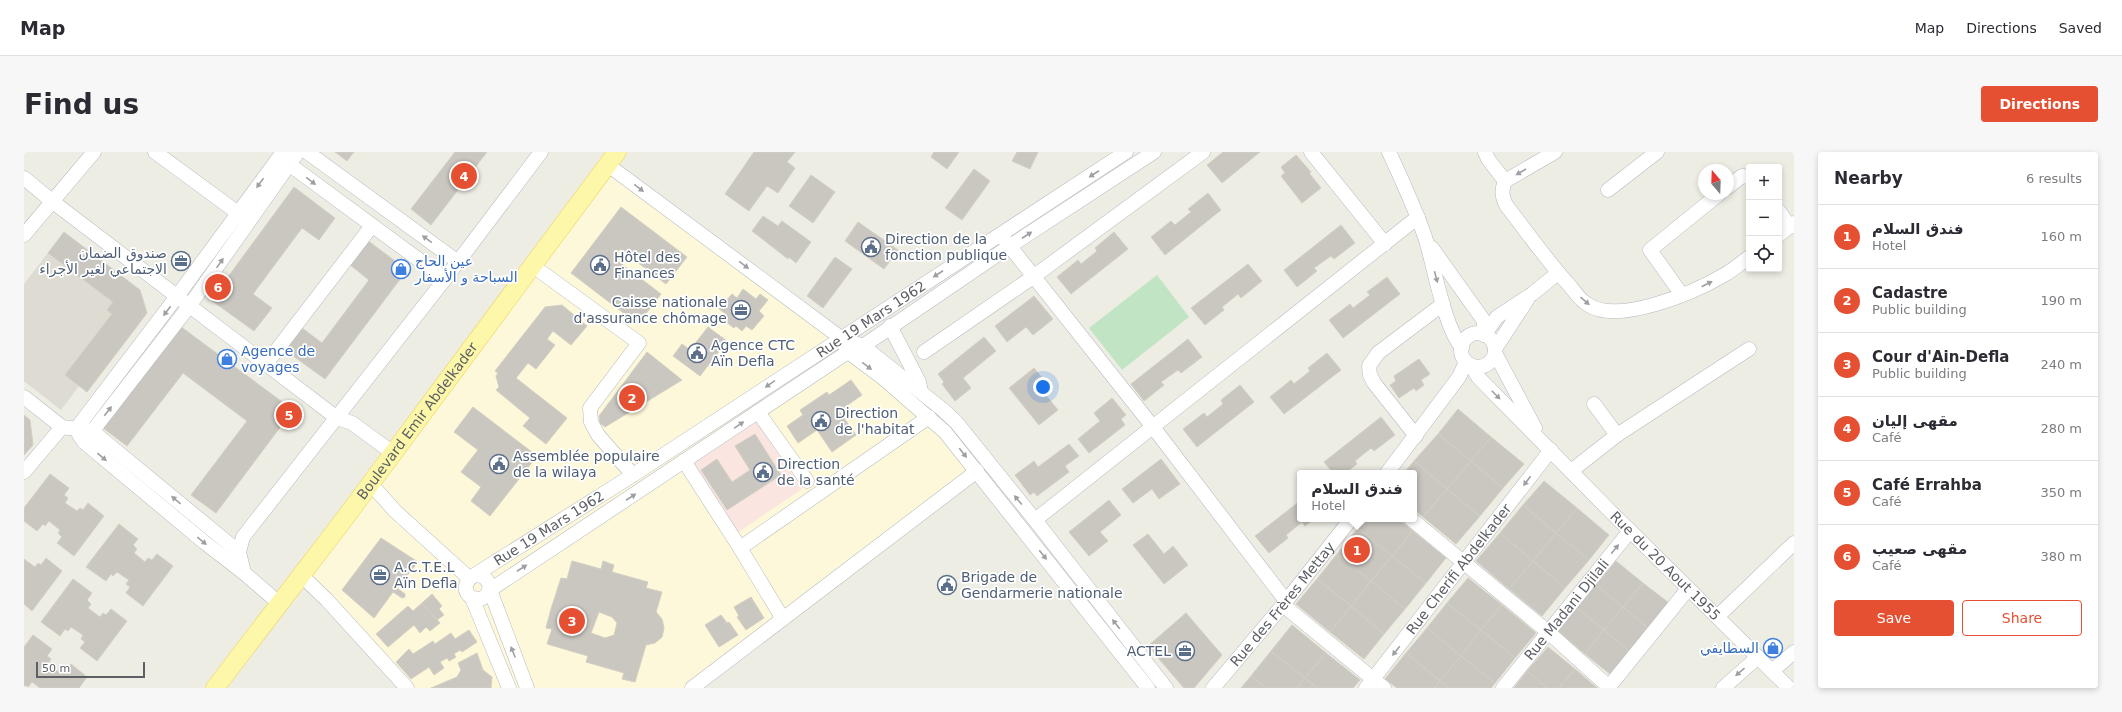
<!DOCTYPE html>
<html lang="en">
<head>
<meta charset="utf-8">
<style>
	body { margin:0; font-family:"DejaVu Sans","Noto Naskh Arabic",sans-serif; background:#f7f7f7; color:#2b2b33 }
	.controls { position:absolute; right:12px; top:12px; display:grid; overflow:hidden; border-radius:4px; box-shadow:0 2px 6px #0003 }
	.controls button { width:36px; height:36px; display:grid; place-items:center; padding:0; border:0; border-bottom:1px solid #e1e1e2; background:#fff; color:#2b2b33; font:20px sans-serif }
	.compass { position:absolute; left:1674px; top:12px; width:36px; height:36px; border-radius:50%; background:#fff; box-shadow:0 2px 6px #0003; rotate:341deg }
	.scale { position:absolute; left:12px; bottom:10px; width:109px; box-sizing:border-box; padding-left:4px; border:2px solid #5c5f64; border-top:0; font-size:11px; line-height:14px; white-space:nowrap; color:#5c5f64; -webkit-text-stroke:3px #fff; paint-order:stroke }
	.you { position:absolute; left:1019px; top:235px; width:14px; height:14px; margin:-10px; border:3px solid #fff; border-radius:50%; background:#1a73e8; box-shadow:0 0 0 6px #1a73e833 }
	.badge { display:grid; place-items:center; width:26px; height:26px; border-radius:50%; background:#e55033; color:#fff; font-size:13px; font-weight:700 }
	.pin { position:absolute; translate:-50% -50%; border:2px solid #fff; box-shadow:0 1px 4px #0006 }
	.popup { position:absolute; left:1273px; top:318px; width:120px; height:52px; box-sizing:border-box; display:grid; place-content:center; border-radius:4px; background:#fff; filter:drop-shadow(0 1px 3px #0005); font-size:13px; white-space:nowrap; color:#7c7c81 }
	.popup b { font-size:15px; color:#2b2b33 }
	.popup::after { content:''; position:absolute; left:50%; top:100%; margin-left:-8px; border:8px solid transparent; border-top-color:#fff }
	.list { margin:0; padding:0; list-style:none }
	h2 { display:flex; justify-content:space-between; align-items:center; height:52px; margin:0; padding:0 16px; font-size:17px }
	h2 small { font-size:13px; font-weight:400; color:#7c7c81 }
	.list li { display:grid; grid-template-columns:26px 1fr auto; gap:12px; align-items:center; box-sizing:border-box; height:64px; padding:0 16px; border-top:1px solid #e1e1e2 }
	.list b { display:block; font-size:15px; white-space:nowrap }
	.list p { margin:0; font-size:13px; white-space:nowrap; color:#7c7c81 }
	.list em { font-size:13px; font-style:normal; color:#7c7c81 }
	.actions { display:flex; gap:8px; padding:12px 16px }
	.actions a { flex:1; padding:9px 0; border:1px solid #e55033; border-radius:4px; text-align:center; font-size:14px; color:#e55033 }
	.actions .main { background:#e55033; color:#fff }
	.icon { flex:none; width:22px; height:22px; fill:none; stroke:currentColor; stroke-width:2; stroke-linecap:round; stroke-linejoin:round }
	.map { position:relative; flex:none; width:1770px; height:536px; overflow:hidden; border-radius:4px }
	header { display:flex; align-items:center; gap:24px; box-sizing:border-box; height:56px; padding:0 20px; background:#fff; border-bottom:1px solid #e1e1e2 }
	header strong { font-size:19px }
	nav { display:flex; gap:22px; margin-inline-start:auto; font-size:14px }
	.intro { display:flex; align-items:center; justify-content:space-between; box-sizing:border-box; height:96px; padding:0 24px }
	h1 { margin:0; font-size:28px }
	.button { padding:10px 18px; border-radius:4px; background:#e55033; color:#fff; font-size:14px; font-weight:700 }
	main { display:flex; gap:24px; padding:0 24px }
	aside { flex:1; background:#fff; border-radius:4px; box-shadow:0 2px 6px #0003 }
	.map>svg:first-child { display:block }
	.commercial { fill:#fdf8da }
	.education { fill:#dedcd2 }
	.medical { fill:#fbe5e0 }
	.green { fill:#c1e5c4 }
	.building { fill:#cac7c1; stroke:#d3cfc2; fill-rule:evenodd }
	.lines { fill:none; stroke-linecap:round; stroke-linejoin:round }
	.minor-casing { stroke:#b6b9be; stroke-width:15 }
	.major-casing { stroke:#eed25d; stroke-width:19 }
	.minor { stroke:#fff; stroke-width:14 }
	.major { stroke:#fdf7aa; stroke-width:18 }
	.oneway { fill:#9d9fa2 }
	.labels { text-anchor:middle; stroke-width:3.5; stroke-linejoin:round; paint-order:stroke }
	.service-label { font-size:14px; fill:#4e5e75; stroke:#fff; text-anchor:start }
	.shop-label { font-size:14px; fill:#366cbe; stroke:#fff; text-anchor:start }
	.street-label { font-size:14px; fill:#5c5f64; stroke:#fff }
</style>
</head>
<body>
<header>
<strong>Map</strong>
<nav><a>Map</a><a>Directions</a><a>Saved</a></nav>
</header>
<div class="intro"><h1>Find us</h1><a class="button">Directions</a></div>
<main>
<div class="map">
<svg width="1770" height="536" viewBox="0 0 1770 536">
	<rect width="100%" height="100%" fill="#eeede4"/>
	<polygon class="commercial" points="584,13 817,186 953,319 668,536 383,536 278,424"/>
	<polygon class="education" points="40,80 116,138 123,161 63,240 55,234 37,258 0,229 0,132"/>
	<polygon class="medical" points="731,268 778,337 713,381 666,311"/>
	<polygon class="green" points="1133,123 1165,165 1098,218 1065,176"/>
	<g class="building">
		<polygon points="311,0 330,0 323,9"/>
		<polygon points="431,0 463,0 407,73 387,57"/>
		<polygon points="730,0 771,0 763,10 771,16 754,41 743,34 725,59 701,42"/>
		<polygon points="910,0 935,0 923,17 907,5"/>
		<polygon points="993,0 1014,0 1006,17 988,9"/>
		<polygon points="1199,0 1236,0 1198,31 1183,13"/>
		<polygon points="1272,3 1287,20 1285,21 1297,36 1278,51 1257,24 1261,21 1257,15"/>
		<polygon points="950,17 966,29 938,68 921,56"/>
		<polygon points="787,23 811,40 789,71 765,54"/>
		<polygon points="270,35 311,66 295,88 278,76 229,142 248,156 230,179 187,148"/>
		<polygon points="1184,41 1197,58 1141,103 1127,85 1147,69 1151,73 1167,60 1164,57"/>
		<polygon points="597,55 663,105 642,132 596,97 590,106 637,142 614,172 547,121"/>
		<polygon points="739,64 754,74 758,69 787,90 772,111 765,105 764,107 728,79"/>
		<polygon points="834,70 874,98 860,117 821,89"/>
		<polygon points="1317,73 1331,91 1310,107 1307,104 1290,116 1293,119 1273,135 1260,118"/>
		<polygon points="40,80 116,138 123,161 63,240 41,223 88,162 83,158 89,150 24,101"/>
		<polygon points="1090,80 1104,97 1047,142 1033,125 1054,108 1057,112 1073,99 1071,96"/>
		<polygon points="343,88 383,118 301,227 261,198 278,176 298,191 345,128 325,112"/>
		<polygon points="811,105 828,117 799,156 783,144"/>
		<polygon points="1224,112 1238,129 1217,146 1214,142 1198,155 1200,158 1181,173 1167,156"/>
		<polygon points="1363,125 1376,142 1319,186 1305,168 1326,152 1329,156 1346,143 1343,140"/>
		<polygon points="719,137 732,147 736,142 744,148 735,159 740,164 728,178 722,174 718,179 712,174 710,176 698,167 702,162 695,157 708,142 713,146"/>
		<polygon points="1010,144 1029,167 1009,183 1002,175 983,190 971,174"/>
		<polygon points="538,153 563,174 547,193 529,179 523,187 531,193 512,217 504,211 492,226 543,266 522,292 499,274 506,266 472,238 475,235 472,224 474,221 471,219 521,155"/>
		<polygon points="156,174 269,258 192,361 167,343 223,269 159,221 103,294 79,276"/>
		<polygon points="684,175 703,189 676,224 649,204 658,192 666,198"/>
		<polygon points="960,185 972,199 939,226 947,236 931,249 918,232 920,230 914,222"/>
		<polygon points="1164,187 1178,205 1157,221 1154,218 1137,230 1140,233 1120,249 1107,232"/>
		<polygon points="623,200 658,228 581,275 576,271 575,264"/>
		<polygon points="1303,201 1317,218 1260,262 1246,245 1267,228 1270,232 1286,219 1284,216"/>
		<polygon points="1395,207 1406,222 1397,228 1400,233 1392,239 1390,236 1375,246 1366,233 1372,229 1370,224"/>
		<polygon points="1010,216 1027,237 1021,242 1034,258 1015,273 985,236"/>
		<polygon points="827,228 838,243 815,259 832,283 808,300 793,278 774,291 763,274 779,263 776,258 803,240 805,243"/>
		<polygon points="1216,233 1230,250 1173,295 1159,277 1180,261 1183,265 1199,252 1197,248"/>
		<polygon points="1088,246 1102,263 1097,267 1101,273 1065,301 1054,287 1076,269 1070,261"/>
		<polygon points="449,255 513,304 466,364 447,349 457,335 437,320 454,298 430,280"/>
		<polygon points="1434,257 1467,285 1447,309 1414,282"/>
		<polygon points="0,263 6,268 9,293 0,303"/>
		<polygon points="1357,265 1371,283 1350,299 1347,296 1331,309 1333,312 1321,321 1309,321 1300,310"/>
		<polygon points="731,282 757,323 703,358 677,318 693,307 708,330 726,318 711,294"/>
		<polygon points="1414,282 1447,309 1423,337 1390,309"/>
		<polygon points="1467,285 1500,312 1479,336 1447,309"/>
		<polygon points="1045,292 1055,304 1041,314 1045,320 1013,344 1010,340 1006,343 991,323 1010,309 1014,315"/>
		<polygon points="1137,307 1156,332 1135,347 1128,337 1109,351 1098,337"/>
		<polygon points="1390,309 1423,337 1399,365 1390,357 1390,321 1380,321"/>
		<polygon points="1447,309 1479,336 1456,364 1423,337"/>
		<polygon points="26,322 45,336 40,343 44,346 41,351 53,359 56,356 59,358 64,351 80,364 50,404 33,391 38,385 34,381 36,378 25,369 21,374 19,372 13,379 0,369 0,356"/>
		<polygon points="1520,329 1553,356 1532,381 1499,353"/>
		<polygon points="1423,337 1456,364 1432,392 1399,365"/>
		<polygon points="1085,348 1097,363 1076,380 1084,389 1065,404 1045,380"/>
		<polygon points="1276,349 1276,367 1290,367 1281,374 1278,370 1262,383 1264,386 1245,401 1231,384"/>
		<polygon points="1499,353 1532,381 1509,409 1476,381"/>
		<polygon points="1553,356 1585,383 1565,408 1532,381"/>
		<polygon points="1342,367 1374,367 1389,379 1368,404 1334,376"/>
		<polygon points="95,372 114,387 109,393 113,397 110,401 121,410 124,406 128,408 133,402 149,414 119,454 102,441 106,435 102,432 105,428 93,420 89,424 87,422 82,429 62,415"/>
		<polygon points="1334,376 1368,404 1347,429 1313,402"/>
		<polygon points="1389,379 1422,406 1402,431 1368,404"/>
		<polygon points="1476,381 1509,409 1485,437 1452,409"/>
		<polygon points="1532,381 1565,408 1541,436 1509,409"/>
		<polygon points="1124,382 1140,402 1149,394 1164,413 1140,432 1109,393"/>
		<polygon points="357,386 394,410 373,436 381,442 381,445 378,446 369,440 350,466 318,438"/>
		<polygon points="1313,402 1347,429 1327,454 1293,427"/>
		<polygon points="1368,404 1402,431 1381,457 1347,429"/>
		<polygon points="22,406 38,419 8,459 0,452 0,407 11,415 14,411 17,413"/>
		<path d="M548,409L577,417L579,409L590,413L588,420L624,430L622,436L638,440L632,460L638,467L640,476L638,485L631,491L622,493L611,530L598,527L600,521L562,510L564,504L523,492L528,477L522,476L527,457L537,426L543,427ZM575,460L588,465L593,471L590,483L581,486L567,481Z"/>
		<polygon points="1509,409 1541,436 1518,464 1485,437"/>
		<polygon points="1592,409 1619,431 1599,455 1572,433"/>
		<polygon points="1444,426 1478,453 1457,478 1423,451"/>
		<polygon points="49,427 68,441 63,448 67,452 64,456 76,465 79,461 82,463 87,457 103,469 73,509 56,496 61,490 57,487 59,483 47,475 44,479 41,477 36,484 17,470"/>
		<polygon points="1293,427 1327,454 1306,480 1272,452"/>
		<polygon points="1347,429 1381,457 1360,482 1327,454"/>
		<polygon points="1619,431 1645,451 1624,476 1599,455"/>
		<polygon points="1572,433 1599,455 1580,478 1553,456"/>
		<polygon points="408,442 418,454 415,457 420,463 413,468 398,451"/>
		<polygon points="727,445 740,466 722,478 713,465 715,464 710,455"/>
		<polygon points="398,451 416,471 406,479 402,475 396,481 390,473 364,495 352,482 384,454 389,459"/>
		<polygon points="1423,451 1457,478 1437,504 1403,476"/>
		<polygon points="1478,453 1512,481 1491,506 1457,478"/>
		<polygon points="1327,454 1360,482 1340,507 1306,480"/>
		<polygon points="1599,455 1624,476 1605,499 1580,478"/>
		<polygon points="1553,456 1580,478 1561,502 1534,479"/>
		<polygon points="1162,461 1198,503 1170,536 1160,536 1124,494"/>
		<polygon points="697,463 703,471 705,470 714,483 695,495 681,473"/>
		<polygon points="1268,473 1302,501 1281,526 1247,499"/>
		<polygon points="1403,476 1437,504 1416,529 1382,501"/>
		<polygon points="445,478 453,490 438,500 436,498 430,502 432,505 425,509 423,506 416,510 420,516 410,523 405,515 387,527 372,510 385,497 389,502 409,489 411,492 427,481 431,487"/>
		<polygon points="1457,478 1491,506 1471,531 1437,504"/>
		<polygon points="1580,478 1605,499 1586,522 1561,502"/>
		<polygon points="9,483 28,497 23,504 27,507 24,512 36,521 39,516 42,519 47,512 63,525 55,536 16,536 8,530 4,535 2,533 0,535 0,495"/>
		<polygon points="1524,495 1551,517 1535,536 1523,536 1503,519"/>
		<polygon points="1247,499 1281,526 1273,536 1242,536 1227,524"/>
		<polygon points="453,501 459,518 468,525 467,536 407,536 433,525 437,518 434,511"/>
		<polygon points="1302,501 1336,528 1329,536 1293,536 1281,526"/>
		<polygon points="1382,501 1416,529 1410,536 1373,536 1361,527"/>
		<polygon points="1437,504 1471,531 1467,536 1425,536 1416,529"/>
		<polygon points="1551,517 1573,536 1535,536"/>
		<polygon points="1503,519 1523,536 1490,536"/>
		<polygon points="1227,524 1242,536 1217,536"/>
		<polygon points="1281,526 1293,536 1273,536"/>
		<polygon points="1416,529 1425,536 1410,536"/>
	</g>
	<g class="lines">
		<g class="minor-casing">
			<g id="minor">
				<polyline points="131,0 214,61"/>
				<polyline points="283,0 434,110"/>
				<polyline points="1287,0 1361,92"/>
				<path d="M1365,0C1378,28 1391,56 1401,85C1410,113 1420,175 1438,196"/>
				<polyline points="1461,0 1464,7 1481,29"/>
				<path d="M1531,0L1481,29C1477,39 1478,44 1482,53C1503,80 1523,109 1546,134C1551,140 1556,148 1563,152C1593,174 1671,140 1700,123C1709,118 1717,111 1725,105"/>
				<polyline points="258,7 421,127"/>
				<polyline points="584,13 817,186 839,194 918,257 932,270 1011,368 1142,536"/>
				<polyline points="0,26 29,50 313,266 328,271 369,301"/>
				<polyline points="1704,35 1718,24 1725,25"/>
				<polyline points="1584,38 1633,0"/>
				<polyline points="1755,59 1766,75"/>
				<polyline points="0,83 70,0"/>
				<polyline points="1755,83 1770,71"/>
				<polyline points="980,87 1129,275 1262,449"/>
				<polyline points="1408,96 1460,169 1460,183"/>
				<polyline points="509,114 615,191 566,256 567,270 574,283 609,323"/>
				<polyline points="1658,143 1626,98 1695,42"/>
				<polyline points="866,174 895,230 897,240"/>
				<circle cx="1454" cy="198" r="17"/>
				<polyline points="1460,183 1473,165 1508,142 1534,121"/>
				<polyline points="821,193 824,200 859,226 921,280 1124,536"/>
				<polyline points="1471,197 1503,148"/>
				<polyline points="900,200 1009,125 1179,0"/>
				<polyline points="1471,201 1511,276"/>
				<polyline points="242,212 347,75"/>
				<path id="s1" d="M1447,213L1454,225L1584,357L1765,536"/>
				<polyline points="0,245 38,275 68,279 215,400"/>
				<polyline points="1570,252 1593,283"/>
				<polyline points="734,260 783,329"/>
				<polyline points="52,277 154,143 259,0"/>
				<polyline points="55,283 60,290 180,390 220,421"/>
				<polyline points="1392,284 1350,231 1346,223 1345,214 1354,201 1419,152"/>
				<polyline points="60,290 166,153 274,0"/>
				<polyline points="660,309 716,396 759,467"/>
				<polyline points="1547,319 1593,283 1725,197"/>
				<polyline points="0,320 38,275"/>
				<polyline points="1363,321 1435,225 1442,210"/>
				<polyline points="347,332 371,359 445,426"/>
				<polyline points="1387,367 1523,479 1586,536"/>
				<polyline points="1011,368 1394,65"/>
				<polyline points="716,396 905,265"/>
				<polyline points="278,424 303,448 383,536"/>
				<path id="s2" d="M449,424L455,423C468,427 469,441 457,447L448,446C439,440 440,430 449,424L609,323L1102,0"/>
				<polyline points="466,438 824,200 839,194 986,94 1130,0"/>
				<polyline points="466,438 503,536"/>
				<polyline points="448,446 485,536"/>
				<polyline points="256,452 220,421 215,400 219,385 421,127 517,0"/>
				<polyline points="1259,453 1360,536"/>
				<polyline points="1693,465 1770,391"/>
				<polyline points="1748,519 1770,500"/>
				<polyline points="668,536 953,319"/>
				<path id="s3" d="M1189,536L1259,453L1327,367"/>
				<path id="s4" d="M1342,536L1527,298"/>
				<path id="s5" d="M1479,536L1606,379"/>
				<polyline points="1584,536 1664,437"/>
				<polyline points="1699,536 1734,505"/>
			</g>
		</g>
		<g class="major-casing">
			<g id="major">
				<path id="s6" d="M191,536L321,366L593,0"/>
			</g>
		</g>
		<use href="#minor" class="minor"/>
		<use href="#major" class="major"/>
	</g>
	<defs><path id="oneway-solid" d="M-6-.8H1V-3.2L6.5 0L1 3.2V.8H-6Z"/></defs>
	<g class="oneway">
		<use href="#oneway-solid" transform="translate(1497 20) rotate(149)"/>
		<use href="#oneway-solid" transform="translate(1070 22) rotate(147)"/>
		<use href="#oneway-solid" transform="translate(287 29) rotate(37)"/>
		<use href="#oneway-solid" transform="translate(236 31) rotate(126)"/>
		<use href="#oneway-solid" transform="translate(615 36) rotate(37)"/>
		<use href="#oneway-solid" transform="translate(1003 83) rotate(-33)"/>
		<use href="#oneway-solid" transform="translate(403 87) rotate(-144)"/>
		<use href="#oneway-solid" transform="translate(196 111) rotate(-55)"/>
		<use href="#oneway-solid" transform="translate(720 113) rotate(37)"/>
		<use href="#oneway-solid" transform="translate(914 122) rotate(147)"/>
		<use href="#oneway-solid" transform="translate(1412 125) rotate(75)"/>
		<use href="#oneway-solid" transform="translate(1683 132) rotate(-27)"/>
		<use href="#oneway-solid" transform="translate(1561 149) rotate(41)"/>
		<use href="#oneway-solid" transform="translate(143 159) rotate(127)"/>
		<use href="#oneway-solid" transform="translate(843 214) rotate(37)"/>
		<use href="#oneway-solid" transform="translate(746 232) rotate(146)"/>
		<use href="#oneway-solid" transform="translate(1472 243) rotate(45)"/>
		<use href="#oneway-solid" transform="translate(84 259) rotate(-52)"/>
		<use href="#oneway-solid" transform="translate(715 273) rotate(-34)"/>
		<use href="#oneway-solid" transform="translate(939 301) rotate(51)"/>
		<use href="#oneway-solid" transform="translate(78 305) rotate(40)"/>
		<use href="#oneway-solid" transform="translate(1503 329) rotate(127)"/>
		<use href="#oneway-solid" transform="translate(607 345) rotate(-33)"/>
		<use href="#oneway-solid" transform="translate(152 348) rotate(-140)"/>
		<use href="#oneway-solid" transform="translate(994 348) rotate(-130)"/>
		<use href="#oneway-solid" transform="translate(178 389) rotate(39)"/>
		<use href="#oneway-solid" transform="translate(1591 397) rotate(-51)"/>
		<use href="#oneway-solid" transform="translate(1019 403) rotate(52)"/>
		<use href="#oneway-solid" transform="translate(498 416) rotate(-33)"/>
		<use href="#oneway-solid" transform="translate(1092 472) rotate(-128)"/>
		<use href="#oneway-solid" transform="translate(1372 499) rotate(128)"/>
		<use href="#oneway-solid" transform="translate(489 500) rotate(-112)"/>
		<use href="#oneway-solid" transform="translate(1716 520) rotate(139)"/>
	</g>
	<defs>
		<g id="civic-ring" transform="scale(1)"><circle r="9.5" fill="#fff" stroke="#5c6f8a" stroke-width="1.5"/><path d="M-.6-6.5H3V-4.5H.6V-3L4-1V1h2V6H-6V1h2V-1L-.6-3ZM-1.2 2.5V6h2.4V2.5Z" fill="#5c6f8a"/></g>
		<g id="office-ring" transform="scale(1)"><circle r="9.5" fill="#fff" stroke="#5c6f8a" stroke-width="1.5"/><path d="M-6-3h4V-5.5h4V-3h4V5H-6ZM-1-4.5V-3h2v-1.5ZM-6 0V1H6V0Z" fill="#5c6f8a"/></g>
		<g id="shop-ring" transform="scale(1)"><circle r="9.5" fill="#fff" stroke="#3f7fe0" stroke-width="1.5"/><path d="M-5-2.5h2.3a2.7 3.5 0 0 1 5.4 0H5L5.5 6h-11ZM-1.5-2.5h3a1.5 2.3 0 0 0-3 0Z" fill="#3f7fe0"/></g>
	</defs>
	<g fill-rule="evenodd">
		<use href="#civic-ring" x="847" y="95"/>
		<use href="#office-ring" x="157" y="109"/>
		<use href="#civic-ring" x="576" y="113"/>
		<use href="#shop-ring" x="377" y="117"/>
		<use href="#office-ring" x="717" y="158"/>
		<use href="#civic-ring" x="673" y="201"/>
		<use href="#shop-ring" x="203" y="207"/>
		<use href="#civic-ring" x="797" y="269"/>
		<use href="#civic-ring" x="475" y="312"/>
		<use href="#civic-ring" x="739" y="320"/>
		<use href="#office-ring" x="356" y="423"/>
		<use href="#civic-ring" x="923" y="433"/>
		<use href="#shop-ring" x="1749" y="496"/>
		<use href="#office-ring" x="1161" y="499"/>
	</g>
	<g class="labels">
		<g class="service-label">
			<text x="861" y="92">Direction de la<tspan x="861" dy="16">fonction publique</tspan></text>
			<text x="143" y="106" text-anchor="end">صندوق الضمان<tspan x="143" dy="16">الاجتماعي لغير الأجراء</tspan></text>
			<text x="590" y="110">Hôtel des<tspan x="590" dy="16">Finances</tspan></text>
			<text x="703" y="155" text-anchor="end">Caisse nationale<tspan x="703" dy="16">d'assurance chômage</tspan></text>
			<text x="687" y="198">Agence CTC<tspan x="687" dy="16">Aïn Defla</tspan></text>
			<text x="811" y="266">Direction<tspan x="811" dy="16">de l'habitat</tspan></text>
			<text x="489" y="309">Assemblée populaire<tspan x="489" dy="16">de la wilaya</tspan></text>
			<text x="753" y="317">Direction<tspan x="753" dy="16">de la santé</tspan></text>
			<text x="370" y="420">A.C.T.E.L<tspan x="370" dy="16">Aïn Defla</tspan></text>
			<text x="937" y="430">Brigade de<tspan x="937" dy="16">Gendarmerie nationale</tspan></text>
			<text x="1147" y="504" text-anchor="end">ACTEL</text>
		</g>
		<g class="shop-label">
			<text x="391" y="114">عين الحاج<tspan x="391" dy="16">السباحة و الأسفار</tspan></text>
			<text x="217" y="204">Agence de<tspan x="217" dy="16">voyages</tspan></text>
			<text x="1735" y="501" text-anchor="end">السطايفي</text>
		</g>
		<g class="street-label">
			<text dy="5" stroke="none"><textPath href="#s2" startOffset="548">Rue 19 Mars 1962</textPath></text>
			<text dy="5" stroke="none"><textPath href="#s6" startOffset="335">Boulevard Emir Abdelkader</textPath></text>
			<text dy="5" stroke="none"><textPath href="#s2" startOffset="164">Rue 19 Mars 1962</textPath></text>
			<text dy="5" stroke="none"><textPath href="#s1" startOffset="280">Rue du 20 Aout 1955</textPath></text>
			<text dy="5" stroke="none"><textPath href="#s4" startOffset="151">Rue Cherifi Abdelkader</textPath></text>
			<text dy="5" stroke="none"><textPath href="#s3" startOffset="109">Rue des Frères Mettay</textPath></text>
			<text dy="5" stroke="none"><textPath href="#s5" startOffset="101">Rue Madani Djilali</textPath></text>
		</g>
	</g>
</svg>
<div class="controls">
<button>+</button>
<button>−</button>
<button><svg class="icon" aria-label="locate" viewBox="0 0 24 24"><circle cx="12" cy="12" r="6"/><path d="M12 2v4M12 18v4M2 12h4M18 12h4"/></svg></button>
</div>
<svg class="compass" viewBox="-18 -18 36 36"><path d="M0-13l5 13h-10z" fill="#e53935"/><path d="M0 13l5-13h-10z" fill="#7c7c81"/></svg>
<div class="scale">50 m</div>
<div class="you"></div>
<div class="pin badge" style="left:1333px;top:398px">1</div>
<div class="popup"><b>فندق السلام</b>Hotel</div>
<div class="pin badge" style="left:608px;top:246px">2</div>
<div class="pin badge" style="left:548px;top:469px">3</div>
<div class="pin badge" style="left:440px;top:24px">4</div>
<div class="pin badge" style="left:265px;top:263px">5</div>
<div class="pin badge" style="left:194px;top:135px">6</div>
</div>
<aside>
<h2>Nearby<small>6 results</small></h2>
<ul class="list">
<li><span class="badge">1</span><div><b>فندق السلام</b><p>Hotel</p></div><em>160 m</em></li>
<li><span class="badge">2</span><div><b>Cadastre</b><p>Public building</p></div><em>190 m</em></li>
<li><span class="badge">3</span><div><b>Cour d'Ain-Defla</b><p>Public building</p></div><em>240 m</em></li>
<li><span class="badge">4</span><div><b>مقهى إليان</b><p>Café</p></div><em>280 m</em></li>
<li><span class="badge">5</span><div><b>Café Errahba</b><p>Café</p></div><em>350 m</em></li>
<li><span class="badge">6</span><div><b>مقهى صعيب</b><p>Café</p></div><em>380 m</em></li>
</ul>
<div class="actions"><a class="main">Save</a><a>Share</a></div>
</aside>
</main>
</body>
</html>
